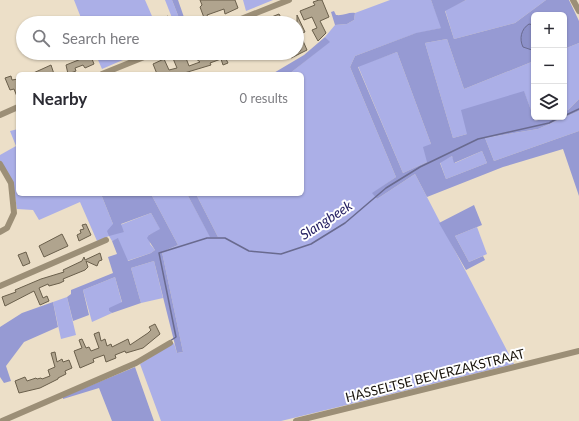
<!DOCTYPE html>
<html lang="en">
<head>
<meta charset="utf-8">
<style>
	body { margin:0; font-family:Lato,sans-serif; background:#f7f7f7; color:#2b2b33 }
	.controls { position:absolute; right:12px; top:12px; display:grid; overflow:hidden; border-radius:6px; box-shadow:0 1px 3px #0004 }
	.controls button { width:36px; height:36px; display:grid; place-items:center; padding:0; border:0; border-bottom:1px solid #e1e1e2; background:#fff; color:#2b2b33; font:20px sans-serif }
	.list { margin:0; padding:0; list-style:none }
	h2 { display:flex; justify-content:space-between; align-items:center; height:52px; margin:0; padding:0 16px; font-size:17px }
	h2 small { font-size:13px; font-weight:400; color:#7c7c81 }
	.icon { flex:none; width:22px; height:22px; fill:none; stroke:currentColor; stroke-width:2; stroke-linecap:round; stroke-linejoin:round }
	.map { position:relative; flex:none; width:579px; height:421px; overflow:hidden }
	.search { position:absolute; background:#fff; box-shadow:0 1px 3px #0004; left:16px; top:16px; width:288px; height:44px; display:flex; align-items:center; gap:10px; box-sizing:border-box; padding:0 14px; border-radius:22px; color:#7c7c81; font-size:15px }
	.panel { position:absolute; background:#fff; box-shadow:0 1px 3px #0004; left:16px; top:72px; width:288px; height:124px; border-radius:6px }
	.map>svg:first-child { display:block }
	.green { fill:#abafe7 }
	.forest { fill:#969ad3; fill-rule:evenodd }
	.water { fill:#8c90c8; stroke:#696a8f }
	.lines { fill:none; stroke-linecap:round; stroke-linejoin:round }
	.stream { stroke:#696a8f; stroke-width:1.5 }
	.building { fill:#b0a48e; stroke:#6a5f4b }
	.minor { stroke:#9c8f77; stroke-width:6 }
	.labels { text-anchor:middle; stroke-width:4; stroke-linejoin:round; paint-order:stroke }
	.street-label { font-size:13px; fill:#17120a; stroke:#fff }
	.water-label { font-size:14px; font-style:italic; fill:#262163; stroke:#fff }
</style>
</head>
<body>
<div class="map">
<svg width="579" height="421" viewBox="0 0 579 421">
	<rect width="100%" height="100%" fill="#ecdfc8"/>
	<g class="green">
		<polygon points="74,0 145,0 155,23 83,23"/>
		<polygon points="165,0 172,0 181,23 174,23"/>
		<polygon points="243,0 273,0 246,11"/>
		<polygon points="390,0 431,0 442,28 414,34 355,56 350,67 396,177 373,193 377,199 415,174 514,364 281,421 161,421 140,364 174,343 177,353 183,352 162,252 178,245 151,194 187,194 210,236 218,237 196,194 302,194 302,74 289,74 329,42 325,37 335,25 347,24 354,20 355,13"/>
		<polygon points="466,0 546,0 515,23 454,39 445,10"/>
		<polygon points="447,39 464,89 534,61 534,117 548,117 535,121 524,92 467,134 453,138 425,43"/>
		<polygon points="579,43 579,99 568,110 564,111 564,49"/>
		<polygon points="397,52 431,144 427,162 403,173 358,66"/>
		<polygon points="95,53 139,53 102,69"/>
		<polygon points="579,111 579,131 494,161 485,138 538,129"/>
		<path d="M18,129V194H101L113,224L124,232L120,225L151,213L161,230L149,235L150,244L155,250L151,253L127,261L118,239L112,241L109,236L97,241L80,202L39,220L33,210L17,209C14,191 12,175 0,162V155L16,146L10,131Z"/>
		<polygon points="482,151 487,163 446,179 440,162 452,156 455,163"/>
		<polygon points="477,227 487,254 469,262 455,236"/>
		<polygon points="154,261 163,298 141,303 131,268"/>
		<polygon points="115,277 122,303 109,311 112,313 92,322 83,290"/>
		<polygon points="67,297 76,335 61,339 53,302"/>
	</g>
	<g class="forest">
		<polygon points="172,0 178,0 186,23 181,23"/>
		<path d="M431,0H466L445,11L454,39L515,23L546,0H569L579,21V43L564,49V15H534V61L464,89L447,39L425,43L453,138L467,134L461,110L524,91L535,121L548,117H564V111L568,110L579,99V111L538,129L485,138L494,161L579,131V196L563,149L503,167L427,197L415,174L377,199L372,193L396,177L350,67L355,56L416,33L441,28ZM397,52L431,144L423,147L427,162L403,173L358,67ZM482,151L487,163L446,179L440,163L452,156L454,163Z"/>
		<path d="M334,11L336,15C343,16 349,12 355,13L354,20L347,24L335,25L331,12Z"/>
		<polygon points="325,37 330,42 289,74 272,74 304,55"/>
		<polygon points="101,194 151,194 178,245 162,252 183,352 177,353 154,261 131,268 141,303 112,313 109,311 109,308 122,302 115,277 83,290 89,315 73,321 67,297 71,294 71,290 113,273 108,257 117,254 112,241 118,238 128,261 151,253 155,250 147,238 149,235 160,229 151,213 121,224 124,232 109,236 107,231 113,224"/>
		<polygon points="187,194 196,194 218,237 210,237"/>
		<polygon points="474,205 482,225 455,236 469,262 483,256 485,260 466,270 439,223"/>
		<polygon points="53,302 58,327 24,342 6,366 11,381 4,383 0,377 0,327 22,313"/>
		<polygon points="135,367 154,421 112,421 99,388 63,399 63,397"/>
	</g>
	<path class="water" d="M529,24L534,25V50H532L523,47C519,39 521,29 529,24Z"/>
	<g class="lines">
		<g class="stream">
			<polyline points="564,116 579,109"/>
			<polyline points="170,341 176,337 159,253 207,238 225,238 249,251 281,254 311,244 345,223 386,188 420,167 478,139 549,123 560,117"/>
		</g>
	</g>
	<g class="building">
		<polygon points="200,0 235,0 238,8 225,14 224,9 207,15 210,23 206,23 200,7 202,5"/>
		<polygon points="319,0 322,0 329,17 320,21 326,33 318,41 312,30 317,28 312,17 304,20 300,11 315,5 313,2"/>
		<polygon points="279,14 284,23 271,23 269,18"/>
		<polygon points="297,15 305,32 300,34 307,50 291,58 289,54 297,53 301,50 297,42"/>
		<polygon points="168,16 170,23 152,23"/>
		<polygon points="79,53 86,53 87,55 90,54 94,64 85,68 83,65 75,68 76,71 68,74 66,65 81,59"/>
		<polygon points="180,53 184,53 189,66 200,62 189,53 207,53 208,56 217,53 228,53 230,57 226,59 228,63 223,65 221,59 210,63 211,65 181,74 157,74 153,64 164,59 169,70 177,68 172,56"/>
		<polygon points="51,65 54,74 31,74 40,70"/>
		<polygon points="11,76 12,80 18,79 18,99 14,89 10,90 5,78"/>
		<polygon points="86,224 91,235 79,241 77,235 81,233 80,230 84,229 82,225"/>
		<polygon points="62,234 68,246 44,257 39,246"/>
		<polygon points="26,252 30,263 23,266 18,255"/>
		<polygon points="100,253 102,260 99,261 97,266 86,261 88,267 85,270 63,279 64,281 60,283 49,286 48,284 39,288 43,298 47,296 49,301 40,305 34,291 5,306 2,297 16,292 15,290 41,279 64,272 63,270 82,261 84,257 85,260"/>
		<polygon points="155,324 160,334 143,348 126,353 125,351 115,355 116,358 106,362 104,355 93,359 94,362 80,368 74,351 82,348 79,340 82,339 86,348 89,347 91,351 99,348 94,334 99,332 101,341 105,339 107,346 111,344 112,347 128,339 130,345 148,333 151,330 149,327"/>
		<polygon points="55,352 57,362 62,359 63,362 69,360 72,368 65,371 66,374 58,378 58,379 40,388 19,393 15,381 25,377 27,381 36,378 37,379 41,378 42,379 50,376 48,370 55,367 51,353"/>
	</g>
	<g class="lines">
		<g class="minor">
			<polyline points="573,0 579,11"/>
			<polyline points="231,23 289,0"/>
			<polyline points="102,74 154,53"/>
			<polyline points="0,115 18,107"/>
			<polyline points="0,164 11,183 14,213 7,228 0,232"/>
			<polyline points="0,286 106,240"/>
			<polyline points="2,421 136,363 170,343"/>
			<polyline points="296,421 579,351"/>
		</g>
	</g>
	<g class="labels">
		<g class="street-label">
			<text transform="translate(435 375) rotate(-14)" y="5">HASSELTSE BEVERZAKSTRAAT</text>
		</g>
		<g class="water-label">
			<text transform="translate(326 220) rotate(-33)" y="5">Slangbeek</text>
		</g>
	</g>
</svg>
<div class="controls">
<button>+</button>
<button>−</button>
<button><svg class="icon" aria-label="layers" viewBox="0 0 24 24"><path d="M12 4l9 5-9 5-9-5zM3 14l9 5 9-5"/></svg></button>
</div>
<div class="search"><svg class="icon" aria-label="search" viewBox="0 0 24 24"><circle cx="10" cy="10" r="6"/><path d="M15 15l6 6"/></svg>Search here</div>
<section class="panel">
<h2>Nearby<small>0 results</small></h2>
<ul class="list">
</ul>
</section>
</div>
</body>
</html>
